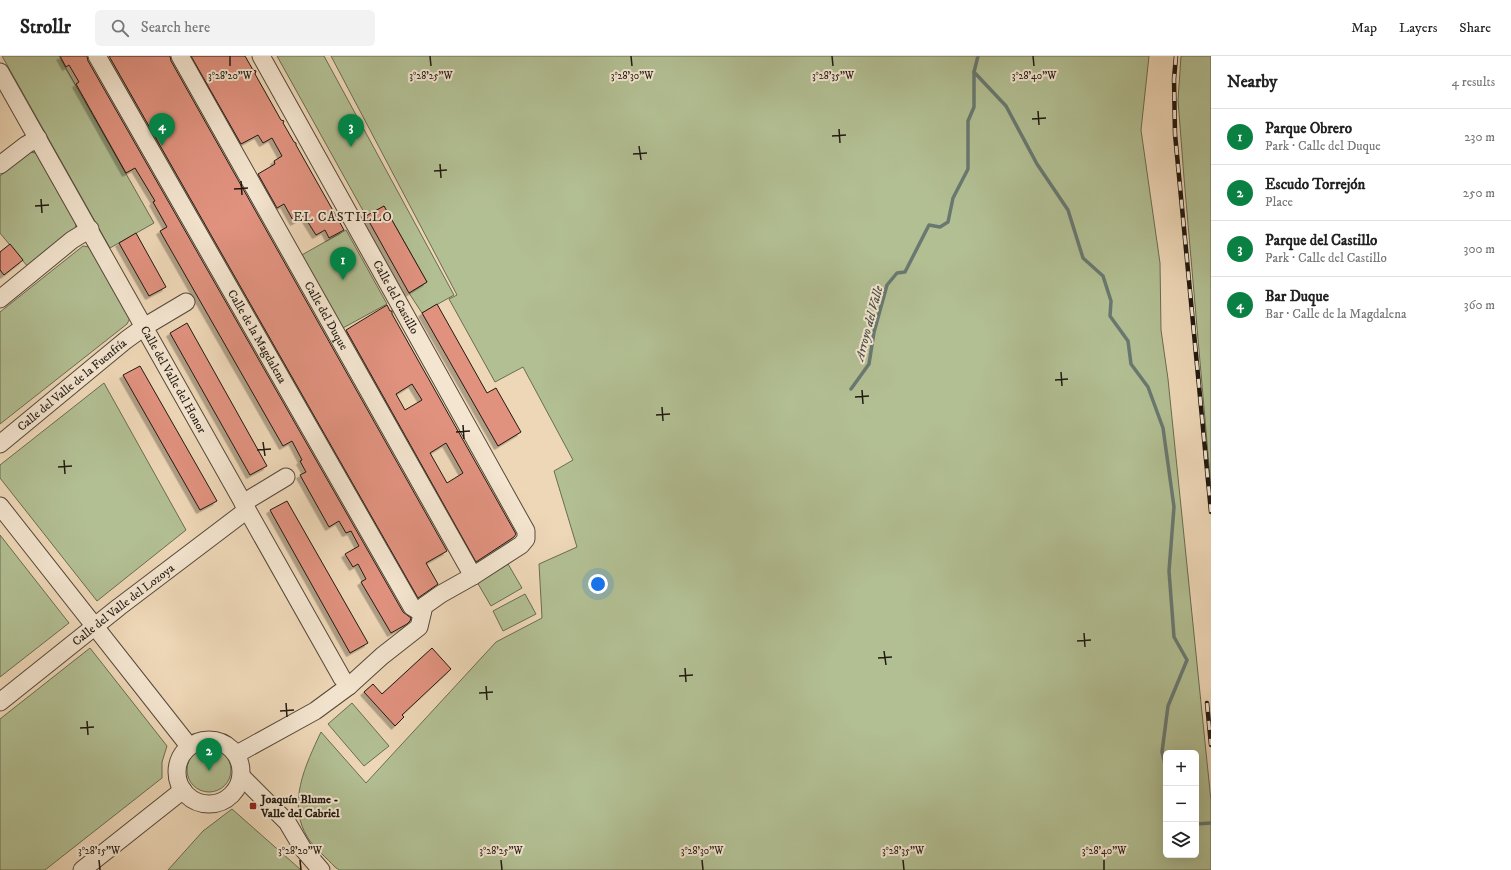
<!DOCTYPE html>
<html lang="en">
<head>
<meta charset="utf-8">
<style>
	body { margin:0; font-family:"IM FELL DW Pica",serif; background:#f2f2f2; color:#222 }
	.controls { position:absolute; right:12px; bottom:12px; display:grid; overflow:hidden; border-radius:6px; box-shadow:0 4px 16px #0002 }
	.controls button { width:36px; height:36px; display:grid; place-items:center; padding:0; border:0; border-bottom:1px solid #e0e0e0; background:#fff; color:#222; font:20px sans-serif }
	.you { position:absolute; left:598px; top:528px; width:14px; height:14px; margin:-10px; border:3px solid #fff; border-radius:50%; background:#1a73e8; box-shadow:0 0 0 6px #1a73e833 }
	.badge { display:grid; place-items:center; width:26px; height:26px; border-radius:50%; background:#0b8043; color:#fff; font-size:13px; font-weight:700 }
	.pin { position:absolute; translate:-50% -33px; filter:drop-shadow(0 1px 2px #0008) }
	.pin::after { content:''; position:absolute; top:21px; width:14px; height:12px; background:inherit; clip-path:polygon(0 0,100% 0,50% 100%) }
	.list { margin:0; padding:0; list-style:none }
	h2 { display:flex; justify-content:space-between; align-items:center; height:52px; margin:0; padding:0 16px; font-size:17px }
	h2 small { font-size:13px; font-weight:400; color:#767676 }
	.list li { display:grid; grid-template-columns:26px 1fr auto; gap:12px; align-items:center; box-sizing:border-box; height:56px; padding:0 16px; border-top:1px solid #e0e0e0 }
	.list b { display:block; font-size:15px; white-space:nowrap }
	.list p { margin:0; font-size:13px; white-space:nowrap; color:#767676 }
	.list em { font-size:13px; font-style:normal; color:#767676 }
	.icon { flex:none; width:22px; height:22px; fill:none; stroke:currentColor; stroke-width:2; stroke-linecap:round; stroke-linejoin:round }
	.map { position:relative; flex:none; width:1211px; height:814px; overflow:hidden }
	header { display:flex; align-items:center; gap:24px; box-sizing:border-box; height:56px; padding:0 20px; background:#fff; border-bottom:1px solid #e0e0e0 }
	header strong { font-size:19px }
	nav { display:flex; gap:22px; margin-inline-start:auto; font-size:14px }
	.search { width:280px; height:36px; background:#f2f2f2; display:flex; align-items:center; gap:10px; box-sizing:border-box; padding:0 14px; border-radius:6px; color:#767676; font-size:15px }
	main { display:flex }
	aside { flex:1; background:#fff }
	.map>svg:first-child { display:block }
	.green { fill:#b2bf93; stroke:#696c52; fill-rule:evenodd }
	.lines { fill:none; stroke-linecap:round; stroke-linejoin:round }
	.stream { stroke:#697971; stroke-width:3.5 }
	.building { fill:#e1927f; stroke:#201910; fill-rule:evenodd; filter:url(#shadow) }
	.minor-casing { stroke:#54483a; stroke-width:19 }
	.minor { stroke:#f4e5d0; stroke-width:17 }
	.rail-casing { stroke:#201910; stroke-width:4.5 }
	.rail { stroke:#f4e5d0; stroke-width:3; stroke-dasharray:9; stroke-linecap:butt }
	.ticks { fill:none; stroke:#201910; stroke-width:1.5 }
	.poi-dot { fill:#8f2418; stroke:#f4e5d0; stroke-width:1.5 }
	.labels { text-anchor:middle; stroke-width:4; stroke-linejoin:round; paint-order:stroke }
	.street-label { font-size:12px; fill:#201910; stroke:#f4e5d0 }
	.poi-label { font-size:12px; font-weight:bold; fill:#201910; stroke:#f4e5d0; text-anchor:start }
	.neighbourhood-label { font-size:13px; letter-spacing:1px; fill:#201910; stroke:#f4e5d0 }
	.water-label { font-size:13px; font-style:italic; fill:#4a5149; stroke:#f4e5d0 }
	.ticks-label { font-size:10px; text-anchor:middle; fill:#201910; stroke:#f4e5d0; stroke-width:4; stroke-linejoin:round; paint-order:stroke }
</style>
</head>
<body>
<header>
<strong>Strollr</strong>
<div class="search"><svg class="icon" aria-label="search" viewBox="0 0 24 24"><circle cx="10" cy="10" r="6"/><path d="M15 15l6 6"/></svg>Search here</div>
<nav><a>Map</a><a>Layers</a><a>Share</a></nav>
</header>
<main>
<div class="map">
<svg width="1211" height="814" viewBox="0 0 1211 814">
	<defs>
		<filter id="shadow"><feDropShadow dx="-3.5" dy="3.5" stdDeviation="0" flood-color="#0004"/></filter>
	</defs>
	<rect width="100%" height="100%" fill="#eed7b7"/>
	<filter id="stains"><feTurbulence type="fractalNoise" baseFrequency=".005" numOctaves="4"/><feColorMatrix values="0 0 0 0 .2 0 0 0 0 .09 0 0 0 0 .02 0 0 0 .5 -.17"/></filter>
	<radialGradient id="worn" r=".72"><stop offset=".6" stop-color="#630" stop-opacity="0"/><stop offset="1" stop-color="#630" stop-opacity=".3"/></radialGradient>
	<g class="green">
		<polygon points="2,0 59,0 154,167 110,192"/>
		<polygon points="277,0 324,0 454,239 422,257 409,237 427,226 384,150 366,160"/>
		<path d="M331,0H1149L1141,74L1160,207L1161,274L1168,323L1211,745V814H339L335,811C327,802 314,792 308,782C286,748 306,708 321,676L366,727L496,586L542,562L539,508L577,491L554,415L573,404L523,311L495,326L449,243L457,239ZM1166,697H1196V799H1166Z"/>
		<polygon points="1181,0 1211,0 1211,432 1184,122 1178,44"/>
		<polygon points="30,96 36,97 76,168 75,175 28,211 0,177 0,120"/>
		<polygon points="346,174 387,248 341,273 300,200"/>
		<polygon points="83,190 89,191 130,262 127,268 0,368 0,256"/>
		<polygon points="104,327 186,474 97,545 0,422 0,409"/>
		<polygon points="0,479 69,567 0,621"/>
		<polygon points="508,508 522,532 491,550 477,526"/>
		<polygon points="525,538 536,558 503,575 493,555"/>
		<polygon points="90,592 167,690 162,706 162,722 45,814 0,814 0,663"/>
		<polygon points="352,647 389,690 364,710 328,668"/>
		<circle cx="209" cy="714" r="22"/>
		<polygon points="232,753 301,814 168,814 203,775"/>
	</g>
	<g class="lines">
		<g class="stream">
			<polyline points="974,16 1006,50 1037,108 1068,154 1083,202 1103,220 1111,245 1110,260 1128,285 1131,308 1148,331 1163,372 1174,451 1169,515 1174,581 1187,604 1168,650 1162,696 1166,712"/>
			<polyline points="851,333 869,308 874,276 887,229 897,217 905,216 929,169 940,171 948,166 953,142 968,113 968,65 974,51 974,16 978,0"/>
			<polyline points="1196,768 1211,767"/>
		</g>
	</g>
	<g class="building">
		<polygon points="60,0 87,0 88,5 403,556 411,562 410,565 407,568 391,577 361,526 366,523 358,508 353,511 345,498 359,490 351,475 346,477 339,465 329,471 300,419 306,416 300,405 302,404 292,385 283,390 160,175 167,171 153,146 155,145 135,112 126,117 76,28 79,26 69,9 66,11"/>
		<polygon points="109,0 170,0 171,5 447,495 426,507 438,528 418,542"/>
		<polygon points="191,0 245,0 253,14 256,15 255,18 281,64 284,65 283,67 294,86 296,87 296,89 344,174 329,182 325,174 316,179 304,160 294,166 284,148 277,152 258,118 275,108 274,105 282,100 272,82 263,87 258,79 241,88"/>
		<polygon points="384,150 427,226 409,237 366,160"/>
		<polygon points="136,177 166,231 149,240 119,187"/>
		<polygon points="10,188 23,204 4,219 0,214 0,196"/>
		<polygon points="437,248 487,337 496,332 521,376 498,390 422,257"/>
		<path d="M387,249L390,255H392V258L516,478L514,481L476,506L346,274ZM412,328L422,344L405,354L396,338ZM446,387L463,417L447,427L430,397Z"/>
		<polygon points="187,267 267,410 250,419 170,277"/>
		<polygon points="140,310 217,445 200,454 123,319"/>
		<polygon points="287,445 368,587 350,597 270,454"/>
		<polygon points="432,592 451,613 402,659 404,661 395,670 364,636 373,628 382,638"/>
	</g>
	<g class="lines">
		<g class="minor-casing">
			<g id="minor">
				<path id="s1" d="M97,0L412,551L422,557"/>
				<path id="s2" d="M180,0L473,520"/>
				<path id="s3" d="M0,16L342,622L349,630"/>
				<polyline points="0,109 26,89 38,82"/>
				<polyline points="0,243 72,184 90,173"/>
				<path id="s4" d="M0,388L126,284L144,271L186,246"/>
				<polyline points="243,447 286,421"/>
				<polyline points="0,450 189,690"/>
				<path id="s5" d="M0,646L119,551L247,454"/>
				<circle cx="209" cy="716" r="32"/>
				<polyline points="237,698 315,655 349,630 382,600 419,571 424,550 441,538 473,520 521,489 526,483 526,475 261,0"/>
				<polyline points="242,721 287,766 303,793 321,814"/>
				<polyline points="82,814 183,734"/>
			</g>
		</g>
		<use href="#minor" class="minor"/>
		<g class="rail-casing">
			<g id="rail">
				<polyline points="1176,0 1174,23 1175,78 1211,456"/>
				<polyline points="1207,647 1211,689"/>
			</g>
		</g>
		<use href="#rail" class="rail"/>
	</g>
	<path class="ticks" d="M230,0V10M430,0L431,10M631,0L632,10M832,0L833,10M1033,0L1034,10M1038,55L1039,69M1032,63L1046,62M839,73L840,87M832,80L846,79M639,90L641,104M633,98L647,97M440,108L441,122M434,115L447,114M241,125L242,139M234,133L248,132M41,143L42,157M35,150L49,149M1061,316L1062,330M1055,324L1068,323M862,334L863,348M855,341L869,340M662,351L663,365M656,359L670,358M463,369L464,383M456,376L470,375M263,386L265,400M257,394L271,393M64,404L65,418M58,411L72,410M1084,577L1085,591M1077,585L1091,584M884,595L886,609M878,602L892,601M685,612L686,626M679,620L693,619M486,630L487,644M479,637L493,636M286,647L287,661M280,655L294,654M87,665L88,679M80,672L94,671M99,804L100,814M300,804L301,814M501,804L502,814M702,804L703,814M903,804L904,814M1104,804V814"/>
	<rect class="poi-dot" x="249" y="746" width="8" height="8" rx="2"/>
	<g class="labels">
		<g class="street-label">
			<text transform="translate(396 241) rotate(61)" y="4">Calle del Castillo</text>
			<text dy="4" stroke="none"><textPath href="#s2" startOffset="298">Calle del Duque</textPath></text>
			<text dy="4" stroke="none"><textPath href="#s1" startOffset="323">Calle de la Magdalena</textPath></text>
			<text dy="4" stroke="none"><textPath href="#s3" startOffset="353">Calle del Valle del Honor</textPath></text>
			<text dy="4" stroke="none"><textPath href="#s4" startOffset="93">Calle del Valle de la Fuenfría</textPath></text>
			<text dy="4" stroke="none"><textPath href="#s5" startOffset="157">Calle del Valle del Lozoya</textPath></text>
		</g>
		<g class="poi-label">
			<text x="261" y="747">Joaquín Blume -<tspan x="261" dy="14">Valle del Cabriel</tspan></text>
		</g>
		<g class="neighbourhood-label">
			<text x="343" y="165">EL CASTILLO</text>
		</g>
		<g class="water-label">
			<text transform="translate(868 267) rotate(-75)" y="5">Arroyo del Valle</text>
		</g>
	</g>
	<g class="ticks-label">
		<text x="230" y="23">3°28'20"W</text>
		<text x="431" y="23">3°28'25"W</text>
		<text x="632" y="23">3°28'30"W</text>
		<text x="833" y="23">3°28'35"W</text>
		<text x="1034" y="23">3°28'40"W</text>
		<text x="99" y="798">3°28'15"W</text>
		<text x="300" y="798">3°28'20"W</text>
		<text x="501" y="798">3°28'25"W</text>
		<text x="702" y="798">3°28'30"W</text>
		<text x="903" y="798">3°28'35"W</text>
		<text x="1104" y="798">3°28'40"W</text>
	</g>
	<rect width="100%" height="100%" filter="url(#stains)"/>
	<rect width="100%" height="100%" fill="url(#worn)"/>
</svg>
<div class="controls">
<button>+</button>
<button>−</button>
<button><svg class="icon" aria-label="layers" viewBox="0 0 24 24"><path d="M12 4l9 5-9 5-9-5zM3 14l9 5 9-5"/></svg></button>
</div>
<div class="you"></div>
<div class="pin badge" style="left:343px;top:224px">1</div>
<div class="pin badge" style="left:209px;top:715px">2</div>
<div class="pin badge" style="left:351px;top:91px">3</div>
<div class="pin badge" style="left:162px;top:90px">4</div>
</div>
<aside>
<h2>Nearby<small>4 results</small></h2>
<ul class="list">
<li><span class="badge">1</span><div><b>Parque Obrero</b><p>Park · Calle del Duque</p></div><em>230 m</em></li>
<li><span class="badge">2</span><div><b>Escudo Torrejón</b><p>Place</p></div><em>250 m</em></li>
<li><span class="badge">3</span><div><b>Parque del Castillo</b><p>Park · Calle del Castillo</p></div><em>300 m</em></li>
<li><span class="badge">4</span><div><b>Bar Duque</b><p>Bar · Calle de la Magdalena</p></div><em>360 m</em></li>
</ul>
</aside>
</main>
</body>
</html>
